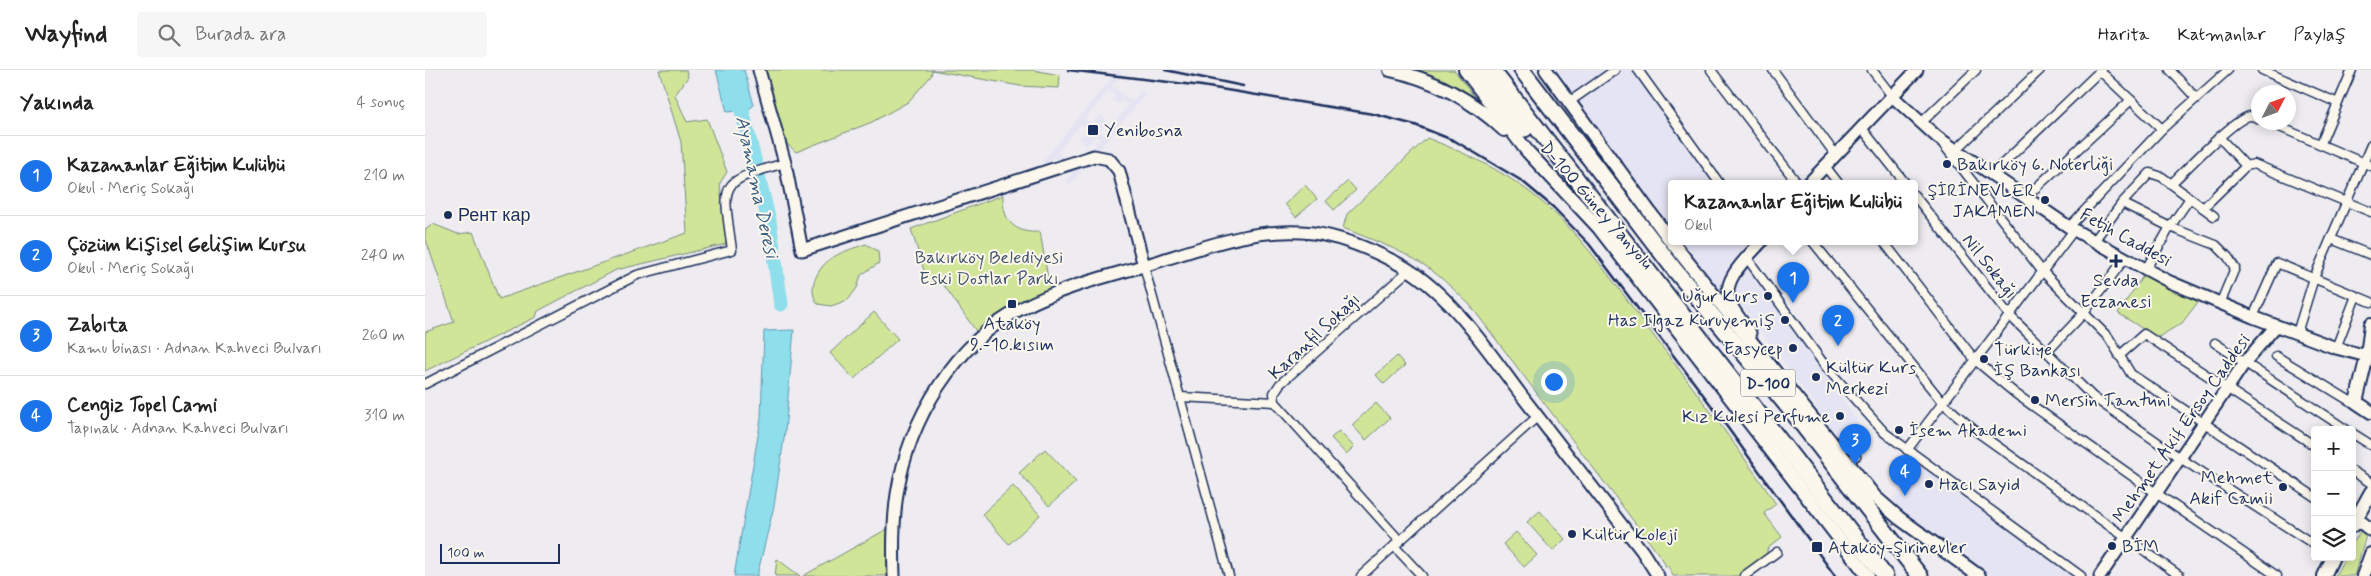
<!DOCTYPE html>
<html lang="tr">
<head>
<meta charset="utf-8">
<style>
	body { margin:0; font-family:Mynerve,sans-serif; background:#f6f6f6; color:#222 }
	.controls { position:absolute; right:15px; bottom:15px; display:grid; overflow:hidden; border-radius:5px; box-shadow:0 2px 12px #0003 }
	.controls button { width:45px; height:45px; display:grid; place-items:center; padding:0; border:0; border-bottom:1px solid #e0e0e0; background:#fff; color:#222; font:25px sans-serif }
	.compass { position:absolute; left:1826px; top:15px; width:45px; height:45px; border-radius:50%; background:#fff; box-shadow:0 2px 12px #0003; rotate:48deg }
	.scale { position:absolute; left:15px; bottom:12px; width:120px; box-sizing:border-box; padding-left:5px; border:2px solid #1b2f5e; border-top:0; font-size:14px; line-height:18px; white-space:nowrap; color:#1b2f5e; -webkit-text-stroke:4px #fbf7ec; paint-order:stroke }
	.you { position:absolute; left:1128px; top:311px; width:18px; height:18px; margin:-12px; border:4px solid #fff; border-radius:50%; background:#1a73e8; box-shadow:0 0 0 8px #1a73e833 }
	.badge { display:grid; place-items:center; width:32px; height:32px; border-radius:50%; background:#1a73e8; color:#fff; font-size:16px; font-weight:700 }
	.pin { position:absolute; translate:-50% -41px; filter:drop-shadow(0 1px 2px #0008) }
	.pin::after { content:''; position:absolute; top:26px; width:18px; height:15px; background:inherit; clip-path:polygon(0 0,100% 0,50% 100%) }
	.popup { position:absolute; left:1243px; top:110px; width:250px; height:65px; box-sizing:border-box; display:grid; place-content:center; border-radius:5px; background:#fff; filter:drop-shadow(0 1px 4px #0005); font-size:16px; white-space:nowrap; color:#767676 }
	.popup b { font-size:19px; color:#222 }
	.popup::after { content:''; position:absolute; left:50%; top:100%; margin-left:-10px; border:10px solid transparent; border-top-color:#fff }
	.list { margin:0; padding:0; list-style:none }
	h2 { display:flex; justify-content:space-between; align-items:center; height:65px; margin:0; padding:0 20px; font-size:21px }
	h2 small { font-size:16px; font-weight:400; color:#767676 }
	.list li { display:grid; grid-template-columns:32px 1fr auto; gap:15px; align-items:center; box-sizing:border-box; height:80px; padding:0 20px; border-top:1px solid #e0e0e0 }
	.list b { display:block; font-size:19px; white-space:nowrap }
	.list p { margin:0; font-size:16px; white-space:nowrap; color:#767676 }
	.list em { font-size:16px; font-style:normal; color:#767676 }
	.icon { flex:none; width:28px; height:28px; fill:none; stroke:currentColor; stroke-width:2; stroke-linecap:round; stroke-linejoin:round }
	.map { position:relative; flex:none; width:1946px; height:506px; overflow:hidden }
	header { display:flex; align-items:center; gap:30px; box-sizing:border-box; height:70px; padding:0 25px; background:#fff; border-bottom:1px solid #e0e0e0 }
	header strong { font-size:24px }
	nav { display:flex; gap:28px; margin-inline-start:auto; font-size:18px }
	.search { width:350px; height:45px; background:#f6f6f6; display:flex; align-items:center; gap:12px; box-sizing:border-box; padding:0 18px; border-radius:5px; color:#767676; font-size:19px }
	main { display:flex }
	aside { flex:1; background:#fff }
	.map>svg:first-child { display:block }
	.built { fill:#e5e4f3; fill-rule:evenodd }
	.green { fill:#d1e599; stroke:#768a7c }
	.water { fill:#8fdeeb; stroke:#6198b3 }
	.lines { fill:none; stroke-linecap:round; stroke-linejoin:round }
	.river { stroke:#8fdeeb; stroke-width:15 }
	.street-casing { stroke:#1b2f5e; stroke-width:11 }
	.secondary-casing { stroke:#1b2f5e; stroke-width:15 }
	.primary-casing { stroke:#1b2f5e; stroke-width:16 }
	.highway-casing { stroke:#1b2f5e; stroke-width:19 }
	.street { stroke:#fbf7ec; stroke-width:8 }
	.secondary { stroke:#fbf7ec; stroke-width:11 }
	.primary { stroke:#fbf7ec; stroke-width:12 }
	.highway { stroke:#fbf7ec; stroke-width:15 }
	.rail { stroke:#1b2f5e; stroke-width:2.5 }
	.poi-dot { fill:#1b2f5e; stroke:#fbf7ec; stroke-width:2 }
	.labels { text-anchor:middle; stroke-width:4; stroke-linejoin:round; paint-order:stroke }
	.shield { fill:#fbf7ec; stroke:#5e6b89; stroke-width:1 }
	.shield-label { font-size:16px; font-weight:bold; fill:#1b2f5e }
	.poi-label { font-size:18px; fill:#1b2f5e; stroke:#fbf7ec; text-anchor:start }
	.street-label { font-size:18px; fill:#1b2f5e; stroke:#fbf7ec }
	.park-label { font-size:18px; fill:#3f536a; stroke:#fbf7ec }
	.water-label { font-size:19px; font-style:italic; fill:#385b81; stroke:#fbf7ec }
</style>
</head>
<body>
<header>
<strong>Wayfind</strong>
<div class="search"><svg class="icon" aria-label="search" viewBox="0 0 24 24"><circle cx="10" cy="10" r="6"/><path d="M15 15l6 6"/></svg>Burada ara</div>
<nav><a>Harita</a><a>Katmanlar</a><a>Paylaş</a></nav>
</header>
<main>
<aside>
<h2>Yakında<small>4 sonuç</small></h2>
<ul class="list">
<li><span class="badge">1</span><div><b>Kazananlar Eğitim Kulübü</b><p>Okul · Meriç Sokağı</p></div><em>210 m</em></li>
<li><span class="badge">2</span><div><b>Çözüm Kişisel Gelişim Kursu</b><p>Okul · Meriç Sokağı</p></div><em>240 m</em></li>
<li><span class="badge">3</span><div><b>Zabıta</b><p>Kamu binası · Adnan Kahveci Bulvarı</p></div><em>260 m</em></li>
<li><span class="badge">4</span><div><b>Cengiz Topel Cami</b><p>Tapınak · Adnan Kahveci Bulvarı</p></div><em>310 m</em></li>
</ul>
</aside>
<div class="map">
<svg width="1946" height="506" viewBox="0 0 1946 506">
	<rect width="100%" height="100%" fill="#eeecf0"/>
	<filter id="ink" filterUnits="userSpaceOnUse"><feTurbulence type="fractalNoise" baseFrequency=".02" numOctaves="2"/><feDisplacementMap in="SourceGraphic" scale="10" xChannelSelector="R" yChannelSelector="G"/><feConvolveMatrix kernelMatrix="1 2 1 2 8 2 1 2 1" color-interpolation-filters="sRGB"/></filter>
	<g filter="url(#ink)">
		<g class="built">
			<path d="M668,0H702L694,1L697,4L687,16L707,32L716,21L721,24L645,115L641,111L647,103L628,87L621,95L617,92L692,1ZM684,20L690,26L687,30L694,34L697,30L703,36L679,65L674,61L683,51L675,45L667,54L660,49ZM656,54L662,59L654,69L662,76L670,66L675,69L651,99L644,94L647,91L641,86L638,88L632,83Z"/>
			<polygon points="1124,0 1208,0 1290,114 1247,114 1247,163"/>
			<polygon points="1253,172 1327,172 1293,222"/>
			<polygon points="1326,192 1431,349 1436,366 1422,379 1307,222"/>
			<polygon points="1492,393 1649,506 1565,506 1465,434"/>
		</g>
		<g class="green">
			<polygon points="234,0 261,0 263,7 250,25 262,52 282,49 302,102 295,113 301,174 191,200 113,241 111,247 0,301 0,262 29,252 0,167 0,160 8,154 33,164 48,162 74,229 262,163 256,72"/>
			<polygon points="341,0 608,0 635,5 634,18 595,16 507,0 506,6 483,32 447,52 371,82 359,71"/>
			<polygon points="991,0 1029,0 1050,27 1021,11"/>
			<path d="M1002,68C1038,82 1075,99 1106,123C1153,159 1187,210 1222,257C1266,315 1310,373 1351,434L1339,443L1357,467L1342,479V484L1314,506H1248L1243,496L1241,497L1238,490L1045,235C1030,221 1016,206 999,195C974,179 945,169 918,158L922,144Z"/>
			<polygon points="923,111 931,120 909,140 901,131"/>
			<polygon points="880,115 892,129 871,147 860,134"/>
			<path d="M578,125C577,151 590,164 615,162L625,220L553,264L518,214L503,213L486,159Z"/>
			<path d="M441,174L453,181L454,193L436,205L432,218L423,230L406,236L393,234C388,228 387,220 389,212C398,186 418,182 441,174Z"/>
			<polygon points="1720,203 1773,232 1757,253 1732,268 1693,243"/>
			<polygon points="449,242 473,269 429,309 405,283"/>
			<polygon points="972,286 980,295 959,314 951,305"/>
			<polygon points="951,333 965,348 941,370 927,355"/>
			<polygon points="914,361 929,377 921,384 906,368"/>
			<polygon points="620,379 651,412 624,436 594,403"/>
			<polygon points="588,416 615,445 584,474 557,444"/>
			<polygon points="1115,441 1140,469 1128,481 1102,452"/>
			<polygon points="462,459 462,506 378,506"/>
			<polygon points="1936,460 1942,462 1929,506 1910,506 1920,487 1927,487 1927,475"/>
			<polygon points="1091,462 1112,485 1099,497 1078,474"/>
			<polygon points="352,489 375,506 350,506"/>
		</g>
		<g class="water">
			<polygon points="291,0 319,0 329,35 323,40 302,42"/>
			<polygon points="369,260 360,362 349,436 332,506 309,506 336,348 339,261"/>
		</g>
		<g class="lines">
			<polyline class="river" points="307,0 344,151 356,234"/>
			<g class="street-casing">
				<g id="street">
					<polyline points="1213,0 1295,114"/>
					<polyline points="1286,0 1373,114"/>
					<polyline points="1348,0 1410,84"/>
					<polyline points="1447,0 1467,26"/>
					<polyline points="1674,0 1737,59"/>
					<polyline points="1745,0 1771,28"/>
					<polyline points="1837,0 1913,33"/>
					<polyline points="1144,32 1190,0"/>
					<polyline points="1843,52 1946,96"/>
					<polyline points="1496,53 1551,0"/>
					<polyline points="1436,57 1481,114"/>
					<polyline points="1896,73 1927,0"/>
					<polyline points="1518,74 1617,201 1684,268 1706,304 1890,427"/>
					<polyline points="1531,80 1615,0"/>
					<polyline points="1400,96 1414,114"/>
					<polyline points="1821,96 1829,94 1946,142"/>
					<polyline points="1567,104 1676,0"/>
					<path d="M1746,114C1759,102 1811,46 1826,46C1829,46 1831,48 1834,49"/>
					<polyline points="1489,125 1585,246 1668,327 1755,388 1890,475"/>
					<polyline points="1601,127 1706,30"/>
					<polyline points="1697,133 1745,157 1791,175 1803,187 1810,198 1795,234"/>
					<polyline points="1778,138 1821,96 1794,67"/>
					<polyline points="1644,157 1737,59 1803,0"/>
					<polyline points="1906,169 1946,185"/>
					<polyline points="1669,171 1697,133 1725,103 1737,107 1789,146"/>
					<polyline points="1388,172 1518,333 1548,359 1755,506"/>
					<polyline points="1459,172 1550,290 1591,324 1731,423 1852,506"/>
					<polyline points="1322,188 1401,297 1460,363 1656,506"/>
					<polyline points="719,196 804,506"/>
					<polyline points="1721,199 1745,157 1765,128"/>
					<polyline points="1828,247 1852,193 1946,232"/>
					<polyline points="1872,263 1889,208 1946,75"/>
					<polyline points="1790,273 1922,360"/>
					<polyline points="1911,278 1931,226"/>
					<polyline points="1622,282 1659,243 1700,188"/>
					<polyline points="1694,286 1719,264 1890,376"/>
					<polyline points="1851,286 1925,331 1931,332"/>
					<path d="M0,314L212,205L307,180C298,111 291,113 360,93"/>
					<polyline points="755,327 850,332"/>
					<polyline points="1927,363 1946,375"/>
					<polyline points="1482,380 1649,160"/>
					<polyline points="1430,384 1431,386"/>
					<polyline points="1927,401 1946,413"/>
					<polyline points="975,471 850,332 849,323 855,314 983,201"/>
					<polyline points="969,476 997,506"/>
					<polyline points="936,506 1113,346"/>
					<polyline points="1319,506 1352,482"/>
				</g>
			</g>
			<g class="secondary-casing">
				<g id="secondary">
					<polyline points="334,0 360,93 377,180 669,86 684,89 694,101 719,196"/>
					<polyline points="1467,26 1512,67 1644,157 1700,188 1745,212 1828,247 1911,278 1946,287"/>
					<polyline points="1383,114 1492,0"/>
					<path d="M1325,263C1319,253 1308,242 1304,230C1297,209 1323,187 1336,172"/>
					<path d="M469,506C468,479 468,451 472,424C484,349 530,272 599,237C640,216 685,206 728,193C779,177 834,156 888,163C916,167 945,179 970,192C1024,219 1064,283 1100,330C1139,380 1178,431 1217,481L1233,506"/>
					<polyline points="1675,506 1820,292 1851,256"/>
				</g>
			</g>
			<g class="primary-casing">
				<g id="primary">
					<path d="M965,0C1008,9 1047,30 1079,60"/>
					<polyline points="1040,0 1102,81 1174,158 1443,506"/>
					<polyline points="1121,0 1245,170 1450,427 1474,448 1554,506"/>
					<polyline points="1946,254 1942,286 1931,332 1946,342"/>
					<polyline points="1929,453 1937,453 1946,460"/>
					<polyline points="1927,456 1946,422"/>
					<polyline points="1899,506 1908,487"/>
					<polyline points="1938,506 1946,484"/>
				</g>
			</g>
			<g class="highway-casing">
				<g id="highway">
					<polyline points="1052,0 1100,59"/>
					<polyline points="1067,0 1460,506"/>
					<polyline points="1097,0 1249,199 1369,344 1495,506"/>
				</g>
			</g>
			<use href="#street" class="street"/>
			<use href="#secondary" class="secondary"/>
			<use href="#primary" class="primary"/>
			<use href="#highway" class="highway"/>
			<g class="rail">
				<polyline points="643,0 777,16 948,44 990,55 1030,71 1097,111 1128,137 1164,174 1292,343 1410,506"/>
				<polyline points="740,0 818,16"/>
			</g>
		</g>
	</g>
	<g class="poi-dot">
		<rect x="662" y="54" width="12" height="12" rx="2.5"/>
		<circle cx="1522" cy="94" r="5"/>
		<circle cx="1620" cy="130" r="5"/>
		<circle cx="23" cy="145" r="5"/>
		<path d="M1688.5 183.5h5v5h5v5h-5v5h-5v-5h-5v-5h5z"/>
		<circle cx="1343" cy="226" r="5"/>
		<rect x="582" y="229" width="10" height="10" rx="2.5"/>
		<circle cx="1360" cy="250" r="5"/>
		<circle cx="1368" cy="278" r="5"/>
		<circle cx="1559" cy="289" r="5"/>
		<circle cx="1391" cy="307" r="5"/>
		<circle cx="1610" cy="330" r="5"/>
		<circle cx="1415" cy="346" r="5"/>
		<circle cx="1474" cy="360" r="5"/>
		<circle cx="1504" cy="414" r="5"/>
		<circle cx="1858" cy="417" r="5"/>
		<circle cx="1147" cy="464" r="5"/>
		<circle cx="1687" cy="476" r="5"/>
		<rect x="1386" y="471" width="12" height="12" rx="2.5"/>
	</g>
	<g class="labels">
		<rect class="shield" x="1315.5" y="299.5" width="55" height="27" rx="4"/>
		<g class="shield-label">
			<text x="1343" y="319">D-100</text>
		</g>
		<g class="poi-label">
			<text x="679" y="66">Yenibosna</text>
			<text x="1532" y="100">Bakırköy 6. Noterliği</text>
			<text x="1610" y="126" text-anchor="end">ŞİRİNEVLER<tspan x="1610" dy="21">JAKAMEN</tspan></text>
			<text x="33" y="151">Рент кар</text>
			<text x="1691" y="216" text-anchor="middle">Sevda<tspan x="1691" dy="21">Eczanesi</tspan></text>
			<text x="1333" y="232" text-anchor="end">Uğur Kurs</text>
			<text x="1350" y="256" text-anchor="end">Has Ilgaz Kuruyemiş</text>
			<text x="587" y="259" text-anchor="middle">Ataköy<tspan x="587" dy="21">9.-10.kısım</tspan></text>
			<text x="1358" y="284" text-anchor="end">Easycep</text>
			<text x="1569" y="285">Türkiye<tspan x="1569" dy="21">İş Bankası</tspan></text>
			<text x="1401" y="303">Kültür Kurs<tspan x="1401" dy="21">Merkezi</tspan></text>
			<text x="1620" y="336">Mersin Tantuni</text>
			<text x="1405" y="352" text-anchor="end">Kız Kulesi Perfume</text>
			<text x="1484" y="366">İsem Akademi</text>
			<text x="1848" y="413" text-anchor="end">Mehmet<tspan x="1848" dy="21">Akif Camii</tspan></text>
			<text x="1514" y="420">Hacı Sayid</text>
			<text x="1157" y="470">Kültür Koleji</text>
			<text x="1697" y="482">BİM</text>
			<text x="1403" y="483">Ataköy-Şirinevler</text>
		</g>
		<g class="street-label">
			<text transform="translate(1172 135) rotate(49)" y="6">D-100 Güney Yanyolu</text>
			<text transform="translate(1701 167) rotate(29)" y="6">Fetih Caddesi</text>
			<text transform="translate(1565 196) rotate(52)" y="6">Nil Sokağı</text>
			<text transform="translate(889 266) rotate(-43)" y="6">Karanfil Sokağı</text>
			<text transform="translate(1756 358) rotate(-55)" y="6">Mehmet Akif Ersoy Caddesi</text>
		</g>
		<g class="park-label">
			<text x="564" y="193">Bakırköy Belediyesi<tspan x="564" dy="21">Eski Dostlar Parkı</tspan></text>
		</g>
		<g class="water-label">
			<text transform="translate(333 117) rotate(78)" y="7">Ayamama Deresi</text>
		</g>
	</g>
</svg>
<div class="controls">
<button>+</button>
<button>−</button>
<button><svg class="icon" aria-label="layers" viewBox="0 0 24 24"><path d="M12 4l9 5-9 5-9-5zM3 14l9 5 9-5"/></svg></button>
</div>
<svg class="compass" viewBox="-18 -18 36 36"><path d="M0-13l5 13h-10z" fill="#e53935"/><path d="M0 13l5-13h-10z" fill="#767676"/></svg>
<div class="scale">100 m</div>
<div class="you"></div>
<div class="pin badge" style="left:1368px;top:233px">1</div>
<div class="popup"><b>Kazananlar Eğitim Kulübü</b>Okul</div>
<div class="pin badge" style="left:1413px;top:276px">2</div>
<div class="pin badge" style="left:1430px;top:395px">3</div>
<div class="pin badge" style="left:1480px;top:426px">4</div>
</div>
</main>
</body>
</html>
